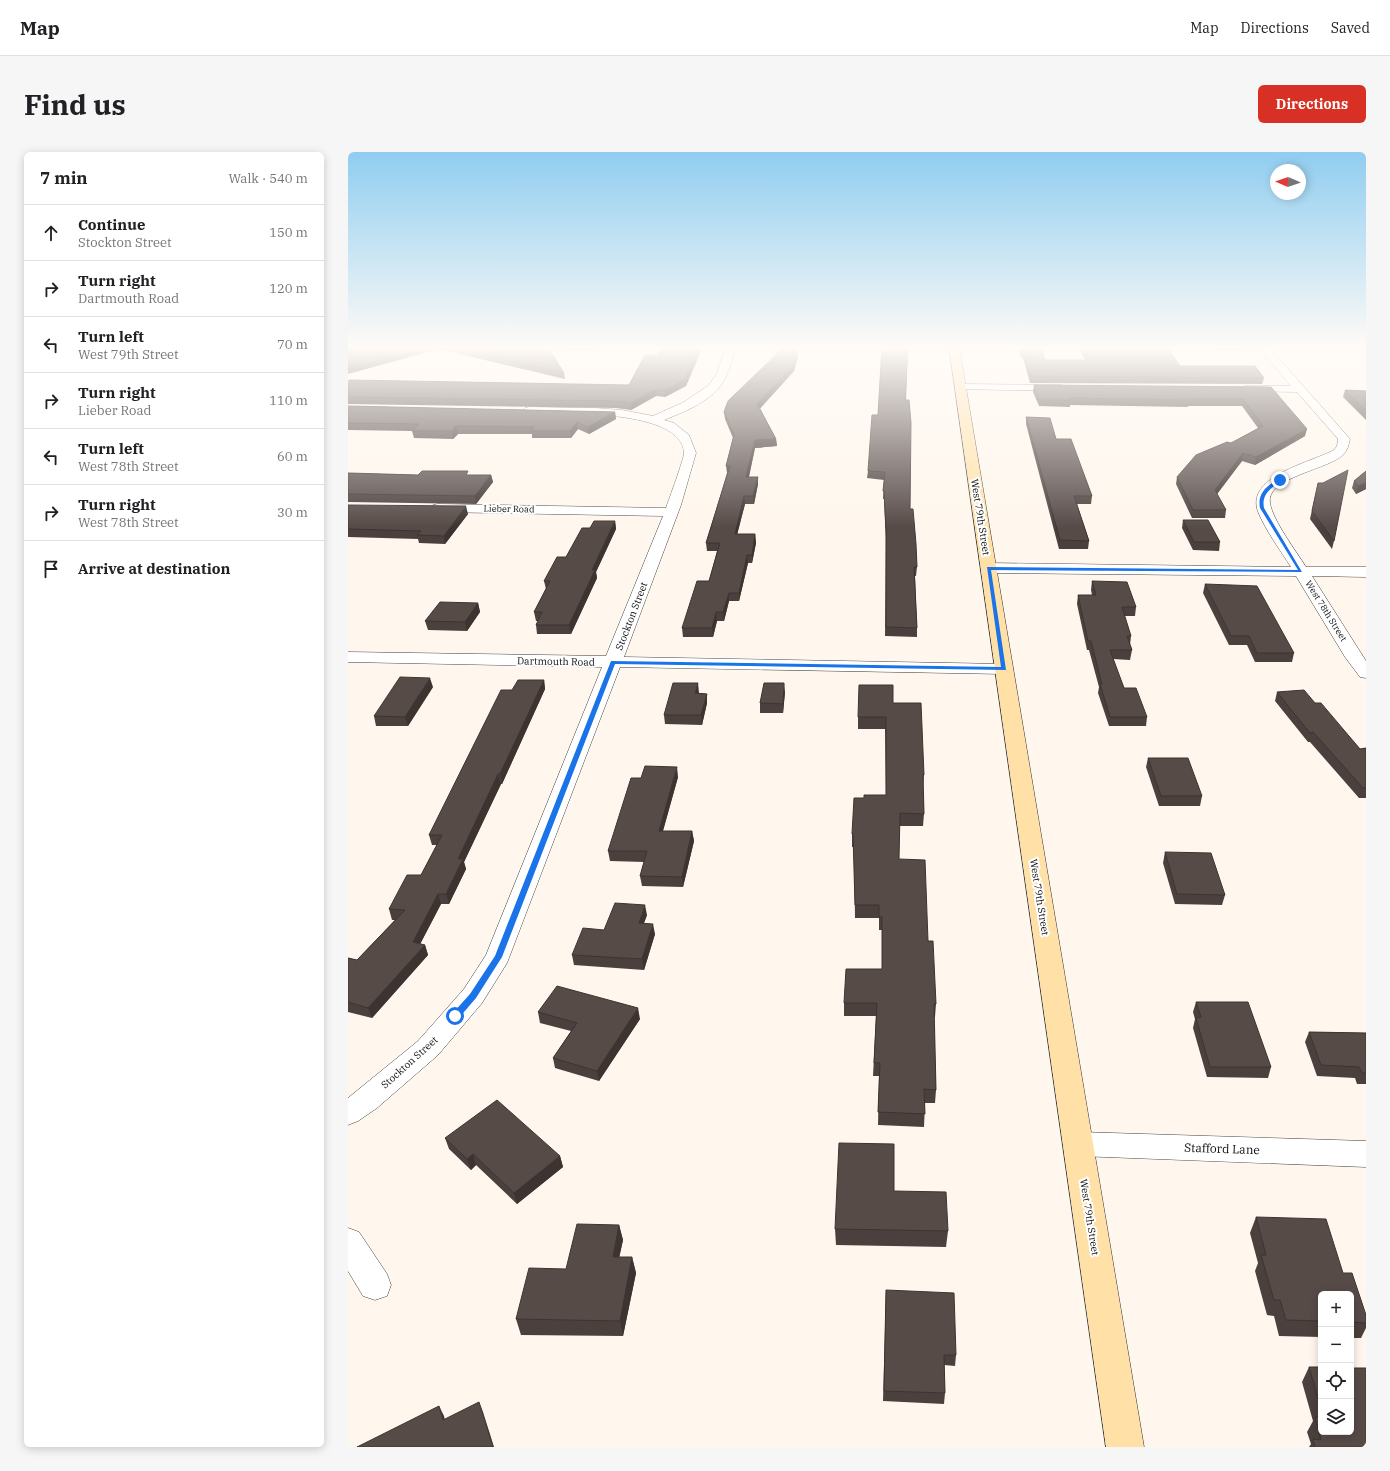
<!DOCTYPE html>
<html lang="en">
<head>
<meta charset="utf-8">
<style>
	body { margin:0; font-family:"IBM Plex Serif",serif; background:#f6f6f6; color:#202124 }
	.controls { position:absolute; right:12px; bottom:12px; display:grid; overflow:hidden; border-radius:6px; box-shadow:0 2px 10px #0003 }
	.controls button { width:36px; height:36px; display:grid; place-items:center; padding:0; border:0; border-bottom:1px solid #e0e0e0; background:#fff; color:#202124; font:20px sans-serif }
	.compass { position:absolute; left:922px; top:12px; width:36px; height:36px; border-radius:50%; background:#fff; box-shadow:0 2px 10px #0003; rotate:272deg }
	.stop { position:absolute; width:12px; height:12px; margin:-9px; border:3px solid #1a73e8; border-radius:50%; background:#fff }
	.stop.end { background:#1a73e8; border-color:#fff; box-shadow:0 1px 4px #0008 }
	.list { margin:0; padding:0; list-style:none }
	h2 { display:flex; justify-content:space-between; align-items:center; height:52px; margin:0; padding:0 16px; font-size:17px }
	h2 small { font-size:13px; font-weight:400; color:#757577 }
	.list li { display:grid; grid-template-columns:26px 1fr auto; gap:12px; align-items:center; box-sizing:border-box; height:56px; padding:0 16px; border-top:1px solid #e0e0e0 }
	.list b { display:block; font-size:15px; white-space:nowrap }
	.list p { margin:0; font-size:13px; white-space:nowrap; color:#757577 }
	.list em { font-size:13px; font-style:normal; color:#757577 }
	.icon { flex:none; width:22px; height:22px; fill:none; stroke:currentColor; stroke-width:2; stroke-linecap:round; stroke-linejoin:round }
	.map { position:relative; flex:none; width:1018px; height:1295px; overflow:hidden; border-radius:6px }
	header { display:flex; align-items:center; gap:24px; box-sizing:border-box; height:56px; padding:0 20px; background:#fff; border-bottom:1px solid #e0e0e0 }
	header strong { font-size:19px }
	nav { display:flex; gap:22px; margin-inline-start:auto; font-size:14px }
	.intro { display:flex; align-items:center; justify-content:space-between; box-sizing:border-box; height:96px; padding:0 24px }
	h1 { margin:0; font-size:28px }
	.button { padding:10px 18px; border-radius:6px; background:#d93025; color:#fff; font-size:14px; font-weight:700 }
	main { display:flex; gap:24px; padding:0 24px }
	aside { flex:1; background:#fff; border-radius:6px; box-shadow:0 2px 10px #0003 }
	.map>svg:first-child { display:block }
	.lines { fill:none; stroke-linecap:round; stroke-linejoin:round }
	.street-casing { stroke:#404040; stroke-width:1 }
	.secondary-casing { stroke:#2f2f2f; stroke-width:1 }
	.street { fill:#fff; fill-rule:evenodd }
	.secondary { fill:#ffe1a8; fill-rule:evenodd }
	.wall { fill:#4b403e }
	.shaded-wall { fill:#3d3432 }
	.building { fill:#574b48; stroke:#3d3432 }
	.route { fill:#1a73e8 }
	.labels { text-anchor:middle; stroke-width:4; stroke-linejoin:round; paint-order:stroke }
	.far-street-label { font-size:9px; fill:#0d0d0d; stroke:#fff }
	.street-label { font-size:10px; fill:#0d0d0d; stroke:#fff }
	.near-street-label { font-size:12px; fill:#0d0d0d; stroke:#fff }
</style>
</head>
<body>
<header>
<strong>Map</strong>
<nav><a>Map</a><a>Directions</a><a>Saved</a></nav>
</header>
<div class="intro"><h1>Find us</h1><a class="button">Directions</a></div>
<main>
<aside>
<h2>7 min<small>Walk · 540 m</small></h2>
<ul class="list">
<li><svg class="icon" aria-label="ahead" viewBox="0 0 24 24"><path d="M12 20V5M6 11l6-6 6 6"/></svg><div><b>Continue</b><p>Stockton Street</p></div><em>150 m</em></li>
<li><svg class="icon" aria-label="right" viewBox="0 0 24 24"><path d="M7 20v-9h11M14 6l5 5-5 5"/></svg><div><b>Turn right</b><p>Dartmouth Road</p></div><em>120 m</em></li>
<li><svg class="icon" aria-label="left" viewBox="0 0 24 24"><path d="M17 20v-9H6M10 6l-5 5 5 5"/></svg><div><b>Turn left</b><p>West 79th Street</p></div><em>70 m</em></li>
<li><svg class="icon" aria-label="right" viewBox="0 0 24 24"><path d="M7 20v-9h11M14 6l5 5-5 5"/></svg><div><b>Turn right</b><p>Lieber Road</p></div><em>110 m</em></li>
<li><svg class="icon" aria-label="left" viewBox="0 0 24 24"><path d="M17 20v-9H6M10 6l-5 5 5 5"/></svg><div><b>Turn left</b><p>West 78th Street</p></div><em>60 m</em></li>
<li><svg class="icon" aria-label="right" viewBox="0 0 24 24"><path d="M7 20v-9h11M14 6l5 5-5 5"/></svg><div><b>Turn right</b><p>West 78th Street</p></div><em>30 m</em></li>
<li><svg class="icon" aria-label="arrive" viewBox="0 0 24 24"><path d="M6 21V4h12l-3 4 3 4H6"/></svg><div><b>Arrive at destination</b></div></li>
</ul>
</aside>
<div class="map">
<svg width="1018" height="1295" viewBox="0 0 1018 1295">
	<rect width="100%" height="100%" fill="#fff7ed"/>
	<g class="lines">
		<g class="street-casing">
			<g id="street">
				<path d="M378,194H388C385,205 382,217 377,227C365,249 338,259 316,268L326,271L341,283L348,301L333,353L276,505L656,512L662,513L665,517L662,521L656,522L272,515L159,811L134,851L90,903L29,956L10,969L0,973V946L70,889L116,837L138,803L254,515L0,510V500L258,504L315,364L90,360L85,359L83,356L85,353L90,352L318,356C321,347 336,307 336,301C334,256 212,262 181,261L177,260L175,258L177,256L181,255L247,256L274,258L305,264L336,250L361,233L369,221Z"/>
				<path d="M909,194H920L1002,287C1001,293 999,299 995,303C981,317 917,326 922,351C925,369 948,399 958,415H1018V425L964,424L1018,509V526L1012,525L997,505L948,424L641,421L636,419L633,416L636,413L641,411L943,415C932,398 919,380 911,362C894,325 962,311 986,298L989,294L990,287L949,240L893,239L891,237L897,234H943Z"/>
				<polygon points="613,232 714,233 720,236 714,239 609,237 607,235"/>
				<polygon points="731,980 1018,989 1018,1015 731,1004 721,1001 716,992 721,983"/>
				<polygon points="0,1076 11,1080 39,1122 43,1133 39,1144 27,1148 15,1144 0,1119"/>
			</g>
		</g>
		<g class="secondary-casing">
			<polygon id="secondary" points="601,194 611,194 796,1295 758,1295"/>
		</g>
		<use href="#street" class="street"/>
		<use href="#secondary" class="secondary"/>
	</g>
	<g class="wall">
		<polygon points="0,194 251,194 245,199 201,197 216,221 217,227 91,197"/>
		<polygon points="316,194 355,194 338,234 317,245 308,244 283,258 268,256 0,252 0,229 281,233 314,199"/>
		<polygon points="529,194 560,194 558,248 562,357 569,415 568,424 567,424 569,476 569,485 537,484 538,387 536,347 535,347 536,328 519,326 520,319 530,263 534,196 529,196"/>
		<polygon points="670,194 693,194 697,208 737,208 730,194 818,194 832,214 916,226 914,232 682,231 675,206 673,206"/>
		<polygon points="863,194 910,194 910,197 869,199"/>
		<polygon points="922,194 970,194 924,196"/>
		<polygon points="450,204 446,219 412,256 428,287 429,294 407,296 401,325 410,325 410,332 406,352 397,352 389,382 407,382 408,391 404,411 400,411 391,449 381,449 376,469 369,469 365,485 335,485 334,476 361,429 369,399 359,399 358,391 379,321 378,314 385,286 377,267 376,260"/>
		<polygon points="686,233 923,235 957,284 907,313 894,309 869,342 878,358 877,366 844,366 828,332 829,325 883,291 910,276 894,254 840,254 840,255 722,253 722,255 691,254 685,240"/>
		<polygon points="997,238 1018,239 1018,268 995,245"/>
		<polygon points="0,254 267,260 268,267 241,282 230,277 223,286 184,286 184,282 110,282 105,287 66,286 64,279 0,278"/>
		<polygon points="678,265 708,287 744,344 743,352 729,352 741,389 740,397 711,397 678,272"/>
		<polygon points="1018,319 1018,337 1008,342 1004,336 1006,329"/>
		<polygon points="0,321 70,323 143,323 145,330 128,352 0,350"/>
		<polygon points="970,331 986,389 984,397 962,367"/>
		<polygon points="0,353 120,362 97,392 71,391 70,387 0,385"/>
		<polygon points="835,368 872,390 871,399 845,398 834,376"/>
		<polygon points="267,369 268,377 248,420 249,426 223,482 189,482 188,473 190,469 188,469 186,460 198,437 196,429 218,405 242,376"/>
		<polygon points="744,429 788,455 787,464 776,464 783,484 782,493 784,498 782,508 765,507 776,536 799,565 798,574 761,574 750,541 751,535 741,498 739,498 729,452 730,443 744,443 743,438"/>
		<polygon points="857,432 946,501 944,510 907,510 899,493 881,493 855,441"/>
		<polygon points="130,451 132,460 119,479 80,478 77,469"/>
		<polygon points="196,528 197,537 154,632 153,632 116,710 118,717 101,752 93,752 72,792 77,793 80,803 24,866 0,860 0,806 9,808 47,768 44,768 41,757 73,723 89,693 84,693 81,683 164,538"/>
		<polygon points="85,535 60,574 28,574 26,564"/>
		<polygon points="437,540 435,561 412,561 412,551"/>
		<polygon points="929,540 967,551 1012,597 1018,596 1018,646 1011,646 962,590 960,590 927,549"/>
		<polygon points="351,541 359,542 359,551 354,573 317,572 316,563"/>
		<polygon points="545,551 576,623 575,635 576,662 575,674 551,674 551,707 580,789 588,852 587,865 586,865 588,938 587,951 577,951 576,975 530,973 531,924 525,924 528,864 496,864 496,851 534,817 534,778 531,778 531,766 507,766 506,695 504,695 504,682 516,646 538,643 537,577 510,577 510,565"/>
		<polygon points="800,606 854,644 852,654 811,654 798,615"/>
		<polygon points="330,625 315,679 344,679 346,689 335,735 294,734 292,724 296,710 262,709 260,699 293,626"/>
		<polygon points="817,700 877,743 874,753 827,752 815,711"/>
		<polygon points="299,763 296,771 307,782 296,818 226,813 224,803 256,778"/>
		<polygon points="848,850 923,915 920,926 859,925 845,876 847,867 845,860"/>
		<polygon points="190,860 292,867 251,929 207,916 205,906 223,879 192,871"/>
		<polygon points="961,880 1018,881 1018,932 1009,932 1007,926 969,924 957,890"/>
		<polygon points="97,986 212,1004 215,1015 169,1052 128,1013 123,1018 101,997"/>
		<polygon points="546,1039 600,1079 598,1095 488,1093 487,1077"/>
		<polygon points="908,1065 995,1121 1018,1163 1018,1176 1013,1186 1003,1186 1003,1142 973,1142 973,1185 931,1184 926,1164 919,1163 907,1119 910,1111 902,1081"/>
		<polygon points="271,1073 275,1088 271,1105 284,1105 288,1121 275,1184 173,1183 168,1167 218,1117"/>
		<polygon points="538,1138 608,1203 607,1214 596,1213 597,1241 596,1252 535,1249"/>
		<polygon points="961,1215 973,1215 973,1280 1018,1295 961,1295 963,1292 959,1280 965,1269 954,1230"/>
	</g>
	<g class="shaded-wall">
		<polygon points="79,194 90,194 91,197 0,222 0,216"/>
		<polygon points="244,194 251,194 245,199"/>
		<polygon points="352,194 355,194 338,234 317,245 317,239"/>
		<polygon points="449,198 450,204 446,219 410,259 409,252"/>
		<polygon points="308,237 308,244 283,258 283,251"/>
		<polygon points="267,260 268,267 241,282 240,275"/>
		<polygon points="229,270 230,277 223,286 222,279"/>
		<polygon points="108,274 110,282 105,287 104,279"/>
		<polygon points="959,277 957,284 907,313 908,305"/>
		<polygon points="428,287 429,294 407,296 399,332 398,325 407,288"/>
		<polygon points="895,301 894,309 866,346 867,338"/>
		<polygon points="143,323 145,330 128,352 127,344"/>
		<polygon points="410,325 410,332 406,352 405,344"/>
		<polygon points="1018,331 1018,337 1008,342 1010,334"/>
		<polygon points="396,344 397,352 387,391 387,382"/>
		<polygon points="118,354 120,362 97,392 96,384"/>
		<polygon points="267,369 268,377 248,420 249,426 223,482 221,473 244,418"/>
		<polygon points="407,382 408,391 404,411 404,403"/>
		<polygon points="399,403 400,411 391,449 391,441"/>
		<polygon points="381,441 381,449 376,469 375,460"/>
		<polygon points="130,451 132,460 119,479 117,470"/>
		<polygon points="368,460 369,469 365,485 364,476"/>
		<polygon points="82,526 85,535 60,574 57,565"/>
		<polygon points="196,528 197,537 154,632 152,622"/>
		<polygon points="350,531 351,541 348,551 347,541"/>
		<polygon points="436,531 437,540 435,561 435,552"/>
		<polygon points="359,542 359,551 354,573 353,563"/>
		<polygon points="329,615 330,625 312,689 311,679"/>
		<polygon points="150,622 153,632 116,710 118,717 101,752 98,742 110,707"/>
		<polygon points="344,679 346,689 335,735 334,725"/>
		<polygon points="90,742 93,752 68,800 65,790"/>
		<polygon points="297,753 299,763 292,781 291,771"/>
		<polygon points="305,772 307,782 296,818 294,807"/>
		<polygon points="77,793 80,803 24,866 20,856"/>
		<polygon points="290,856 292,867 251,929 249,919"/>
		<polygon points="125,1002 128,1013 123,1018 119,1007"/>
		<polygon points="212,1004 215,1015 169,1052 166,1041"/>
		<polygon points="271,1073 275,1088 268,1121 265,1105"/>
		<polygon points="284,1105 288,1121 275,1184 272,1169"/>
		<polygon points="131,1250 135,1260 146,1295 145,1295"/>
		<polygon points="91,1254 96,1264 99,1278 95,1268"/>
	</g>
	<g class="building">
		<polygon points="0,194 79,194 0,216"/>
		<polygon points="102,194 199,194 216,221"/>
		<polygon points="316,194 352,194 337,227 317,239 308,237 283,251 267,249 0,245 0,229 2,228 281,233 297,203 309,203 312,199 314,199"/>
		<polygon points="534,194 560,194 557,248 561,248 563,271 562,357 565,357 568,392 569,415 566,415 569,476 538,475 538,379 536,339 535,339 537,320 520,319 524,263 530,263"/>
		<polygon points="672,194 693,194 697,208 740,208 734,194 818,194 832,214 907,214 916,226 683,224 676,199 673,199"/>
		<polygon points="433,198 449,198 446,213 409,252 428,287 407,288 398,325 410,325 405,344 396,344 387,382 407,382 404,403 399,403 391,441 381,441 375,460 368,460 364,476 334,476 349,429 361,429 372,391 358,391 382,314 378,314 386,283 376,260 380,249"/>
		<polygon points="686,233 923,235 959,277 908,305 895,301 867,338 878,358 845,358 829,325 848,303 879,290 883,291 915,274 895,247 840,247 841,248 722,246 723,248 691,248"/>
		<polygon points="997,238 1018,239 1018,259"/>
		<polygon points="0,254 267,260 240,275 229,270 222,279 183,279 186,275 108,274 104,279 64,279 71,272 0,271"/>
		<polygon points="678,265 702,266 708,287 723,287 744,344 726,344 741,389 712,388"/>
		<polygon points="1000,318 986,389 964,359 970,331 975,331"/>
		<polygon points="74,319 120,319 118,323 143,323 127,344 0,342 0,321 70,323"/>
		<polygon points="1018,319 1018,331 1010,334 1006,329"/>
		<polygon points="0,353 118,354 96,384 69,383 73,379 0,377"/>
		<polygon points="835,368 860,368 872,390 846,390"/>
		<polygon points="246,369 267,369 244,418 247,418 221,473 188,473 194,460 186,460 202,429 196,429 209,405 218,405 234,376 242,376"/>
		<polygon points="744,429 779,430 788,455 774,455 783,484 779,484 784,498 762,498 776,536 788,536 799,565 762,565 752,532 754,532 743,489 740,489 730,443 748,443"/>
		<polygon points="857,432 909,434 946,501 909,501 901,484 883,484"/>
		<polygon points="92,450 130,451 117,470 77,469"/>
		<polygon points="52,525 82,526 57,565 26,564"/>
		<polygon points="170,528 196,528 152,622 150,622 110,707 115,707 98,742 90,742 65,790 77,793 20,856 0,850 0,806 9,808 57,758 41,757 59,723 73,723 94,683 81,683 153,538 164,538"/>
		<polygon points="325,531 350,531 347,541 359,542 353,563 316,563"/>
		<polygon points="416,531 436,531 435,552 412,551"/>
		<polygon points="511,533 545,533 545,551 573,551 576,623 575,623 576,662 552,661 551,707 577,708 580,789 585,789 588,852 586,852 588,938 576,937 577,962 530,960 532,911 526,911 529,851 496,851 498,817 534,817 534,765 531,765 531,753 507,753 505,682 504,682 506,646 516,646 516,643 538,643 538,565 510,565"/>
		<polygon points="956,538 967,551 973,551 1012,597 1018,596 1018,636 1015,636 965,580 962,581 929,540"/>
		<polygon points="800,606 840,606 854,644 813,644"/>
		<polygon points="297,614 329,615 311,679 344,679 334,725 292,724 299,699 260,699 283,626 293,626"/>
		<polygon points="817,700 863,701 877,743 829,742"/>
		<polygon points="267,751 297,753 291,771 305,772 294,807 224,803 235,776 256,778"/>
		<polygon points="209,834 290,856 249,919 205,906 229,871 190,860"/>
		<polygon points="848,850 900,850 923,915 862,915 848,866 853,865"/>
		<polygon points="961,880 1018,881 1018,921 1014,921 1011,915 973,913"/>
		<polygon points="149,948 212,1004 166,1041 125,1002 119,1007 97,986"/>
		<polygon points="491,991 546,992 546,1039 598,1040 600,1079 487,1077"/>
		<polygon points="908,1065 978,1067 995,1121 1004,1121 1018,1163 1018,1171 1003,1170 1003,1142 973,1142 973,1169 938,1168 932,1148 926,1148 913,1103 918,1103"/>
		<polygon points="229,1072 271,1073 265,1105 284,1105 272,1169 168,1167 181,1116 218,1117"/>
		<polygon points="538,1138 606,1141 608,1203 596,1203 597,1241 536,1239"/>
		<polygon points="961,1215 973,1215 973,1256"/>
		<polygon points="1003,1216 1018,1216 1018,1295 967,1295 965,1287 973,1288 967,1265 973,1265 973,1280 1003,1280"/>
		<polygon points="131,1250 145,1295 9,1295 91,1254 95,1268"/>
	</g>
	<linearGradient id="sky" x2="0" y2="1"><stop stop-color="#90cdf0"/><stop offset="0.52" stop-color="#fffbf7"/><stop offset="1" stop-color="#fffbf7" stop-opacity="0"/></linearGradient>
	<rect width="1018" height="376" fill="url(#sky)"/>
	<path class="route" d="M930,327L934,328C924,336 913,341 916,356L954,420L643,418L658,518L267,512L154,805L128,846L110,867H104V862L122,842L147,804L263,509L653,515L639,415L950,418L912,356C909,341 919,334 930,327Z"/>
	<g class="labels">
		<g class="far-street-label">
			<text transform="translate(161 357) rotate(1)" y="3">Lieber Road</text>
			<text transform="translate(978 459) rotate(58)" y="3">West 78th Street</text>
		</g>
		<g class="street-label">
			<text transform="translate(633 365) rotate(81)" y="4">West 79th Street</text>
			<text transform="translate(283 464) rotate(-69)" y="4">Stockton Street</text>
			<text transform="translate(208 509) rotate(1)" y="4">Dartmouth Road</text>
			<text transform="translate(692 745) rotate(81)" y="4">West 79th Street</text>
			<text transform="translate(61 910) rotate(-42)" y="4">Stockton Street</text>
			<text transform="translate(742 1065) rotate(81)" y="4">West 79th Street</text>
		</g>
		<g class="near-street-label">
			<text transform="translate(874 997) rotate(2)" y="4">Stafford Lane</text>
		</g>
	</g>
</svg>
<div class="controls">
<button>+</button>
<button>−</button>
<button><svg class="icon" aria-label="locate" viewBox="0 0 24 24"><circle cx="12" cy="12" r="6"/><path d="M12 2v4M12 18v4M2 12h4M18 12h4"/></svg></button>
<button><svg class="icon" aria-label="layers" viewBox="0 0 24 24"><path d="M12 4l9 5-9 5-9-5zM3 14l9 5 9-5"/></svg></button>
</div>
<svg class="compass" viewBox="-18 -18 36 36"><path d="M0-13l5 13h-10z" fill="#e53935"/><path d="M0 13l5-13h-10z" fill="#757577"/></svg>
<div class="stop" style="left:107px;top:864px"></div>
<div class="stop end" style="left:932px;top:328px"></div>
</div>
</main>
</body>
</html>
